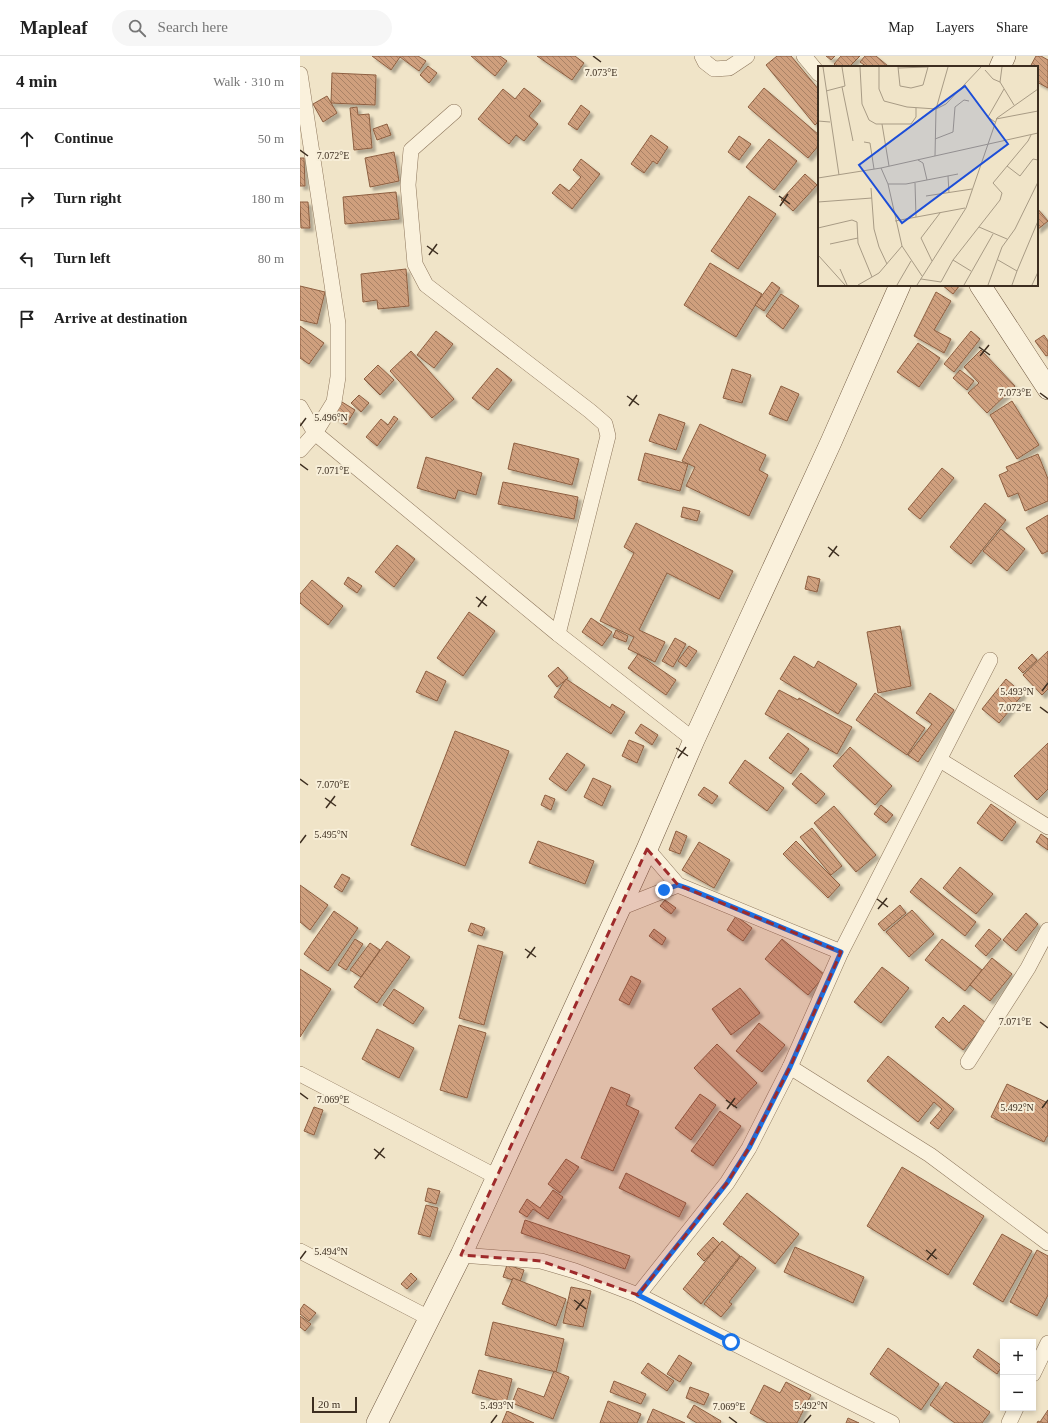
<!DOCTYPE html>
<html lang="en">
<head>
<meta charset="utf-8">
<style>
	body { margin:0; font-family:"Times New Roman",serif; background:#f6f6f6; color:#222 }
	.controls { position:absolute; right:12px; bottom:12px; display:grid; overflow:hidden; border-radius:0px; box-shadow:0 2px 6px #0003 }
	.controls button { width:36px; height:36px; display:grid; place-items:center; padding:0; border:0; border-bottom:1px solid #e0e0e0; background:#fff; color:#222; font:20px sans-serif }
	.scale { position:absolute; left:12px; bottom:10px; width:45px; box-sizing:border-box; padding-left:4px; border:2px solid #3d2e20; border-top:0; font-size:11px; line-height:14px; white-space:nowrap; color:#3d2e20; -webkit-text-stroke:3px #f7eed8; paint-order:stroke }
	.stop { position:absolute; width:12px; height:12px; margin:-9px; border:3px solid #1a73e8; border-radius:50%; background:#fff }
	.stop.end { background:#1a73e8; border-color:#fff; box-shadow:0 1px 4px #0008 }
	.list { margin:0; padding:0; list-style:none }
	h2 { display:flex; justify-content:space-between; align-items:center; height:52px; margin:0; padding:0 16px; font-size:17px }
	h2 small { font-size:13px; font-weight:400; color:#767676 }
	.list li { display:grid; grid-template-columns:26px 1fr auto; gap:12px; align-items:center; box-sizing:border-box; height:60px; padding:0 16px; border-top:1px solid #e0e0e0 }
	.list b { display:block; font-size:15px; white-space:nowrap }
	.list em { font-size:13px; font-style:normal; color:#767676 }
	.icon { flex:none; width:22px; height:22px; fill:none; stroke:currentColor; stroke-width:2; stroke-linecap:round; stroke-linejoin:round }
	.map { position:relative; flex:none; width:748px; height:1367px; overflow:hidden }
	header { display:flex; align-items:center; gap:24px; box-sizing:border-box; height:56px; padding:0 20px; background:#fff; border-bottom:1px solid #e0e0e0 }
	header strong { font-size:19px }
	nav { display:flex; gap:22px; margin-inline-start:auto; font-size:14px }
	.search { width:280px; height:36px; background:#f6f6f6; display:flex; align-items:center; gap:10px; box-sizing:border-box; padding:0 14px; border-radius:22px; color:#767676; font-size:15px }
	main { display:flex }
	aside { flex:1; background:#fff }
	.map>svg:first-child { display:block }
	.building { fill:url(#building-back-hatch); stroke:#8d5f41; filter:url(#shadow) }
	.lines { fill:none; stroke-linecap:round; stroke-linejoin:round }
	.street-casing { stroke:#8d765c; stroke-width:16 }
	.secondary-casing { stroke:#6f573f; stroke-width:22 }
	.street { stroke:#faf1dc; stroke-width:15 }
	.secondary { stroke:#faf1dc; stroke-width:21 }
	.route { stroke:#1a73e8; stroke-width:5 }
	.marked { fill:#9e2a2b; fill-opacity:0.2; stroke:#9e2a2b; stroke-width:3; stroke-dasharray:8 5; stroke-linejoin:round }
	.ticks { fill:none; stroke:#3d2e20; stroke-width:1.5 }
	.inset-road { fill:none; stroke:#a89b85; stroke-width:1 }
	.view { fill:#1d4ed8; fill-opacity:0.15; stroke:#1d4ed8; stroke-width:2 }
	.inset-edge { fill:none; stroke:#3d2e20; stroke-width:2 }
	.ticks-label { font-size:10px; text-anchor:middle; fill:#3d2e20; stroke:#f7eed8; stroke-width:4; stroke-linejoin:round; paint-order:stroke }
</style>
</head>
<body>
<header>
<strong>Mapleaf</strong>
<div class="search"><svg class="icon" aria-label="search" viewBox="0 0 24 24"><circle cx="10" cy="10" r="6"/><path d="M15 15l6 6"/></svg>Search here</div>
<nav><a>Map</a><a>Layers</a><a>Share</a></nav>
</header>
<main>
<aside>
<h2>4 min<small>Walk · 310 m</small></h2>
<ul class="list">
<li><svg class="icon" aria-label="ahead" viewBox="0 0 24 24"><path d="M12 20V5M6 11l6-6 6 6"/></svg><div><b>Continue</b></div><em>50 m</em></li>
<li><svg class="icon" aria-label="right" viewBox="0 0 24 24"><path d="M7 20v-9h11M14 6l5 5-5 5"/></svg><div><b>Turn right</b></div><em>180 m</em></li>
<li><svg class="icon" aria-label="left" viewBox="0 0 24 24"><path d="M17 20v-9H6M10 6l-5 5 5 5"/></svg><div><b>Turn left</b></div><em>80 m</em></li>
<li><svg class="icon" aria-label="arrive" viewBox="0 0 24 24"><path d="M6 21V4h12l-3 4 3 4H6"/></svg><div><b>Arrive at destination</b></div></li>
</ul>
</aside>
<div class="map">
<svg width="748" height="1367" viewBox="0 0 748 1367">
	<defs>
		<pattern id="building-back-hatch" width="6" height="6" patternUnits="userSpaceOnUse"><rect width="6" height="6" fill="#cf9f7d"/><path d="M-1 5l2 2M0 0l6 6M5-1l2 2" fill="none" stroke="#a98266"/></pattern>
		<filter id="shadow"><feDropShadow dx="3.5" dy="3.5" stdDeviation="1" flood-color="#0004"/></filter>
	</defs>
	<rect width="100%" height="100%" fill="#f0e4c8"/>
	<g class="building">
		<polygon points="72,0 118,0 126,5 119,15 100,1 91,14"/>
		<polygon points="171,0 200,0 207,5 195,20"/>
		<polygon points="237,0 275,0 284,7 272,24"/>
		<polygon points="477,0 491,0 519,34 519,65 515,69 466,9"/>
		<polygon points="526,0 535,0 531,4"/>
		<polygon points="541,0 560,0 549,11 537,11 534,8"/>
		<polygon points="565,0 576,0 588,10 567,11 560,6"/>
		<polygon points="736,0 741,0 748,4 748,32 737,26 737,11 730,11"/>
		<polygon points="128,10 137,17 129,27 120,19"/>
		<polygon points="32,17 76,19 75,49 31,47"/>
		<polygon points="224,32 241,45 229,60 238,68 224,85 216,79 209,88 178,63 203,33 215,43"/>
		<polygon points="464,32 519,79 519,89 508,102 448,51"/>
		<polygon points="27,40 37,57 23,66 13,48"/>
		<polygon points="281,49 290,56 277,74 268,68"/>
		<polygon points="57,51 58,59 69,58 72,92 54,94 50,52"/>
		<polygon points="87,68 91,79 77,84 73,73"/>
		<polygon points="351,79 368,91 357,108 353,105 344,117 331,108"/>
		<polygon points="439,80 451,88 439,104 428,96"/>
		<polygon points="469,83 497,105 474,134 446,111"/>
		<polygon points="94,96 99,125 70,131 65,102"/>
		<polygon points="0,102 4,102 5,130 0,130"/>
		<polygon points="281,103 300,118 272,153 252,137 260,128 269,135 281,121 273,114"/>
		<polygon points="505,118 517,129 493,155 481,144"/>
		<polygon points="96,136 99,163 45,168 43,141"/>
		<polygon points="449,140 476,158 438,213 411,195"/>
		<polygon points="0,146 8,146 10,172 1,172"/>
		<polygon points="737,152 748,165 737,174"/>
		<polygon points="410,207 462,238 436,281 384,249"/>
		<polygon points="106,213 109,250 78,253 77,244 63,246 61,218"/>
		<polygon points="472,226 480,232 464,255 455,249"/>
		<polygon points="642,229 660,229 653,238"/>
		<polygon points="0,230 25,236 17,268 0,264"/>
		<polygon points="636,236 651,245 634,274 651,283 644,297 614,280"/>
		<polygon points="481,238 499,250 483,273 466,260"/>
		<polygon points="0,270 24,287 9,308 0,302"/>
		<polygon points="136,275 153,288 134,312 117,299"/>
		<polygon points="671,275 680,283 654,316 644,308"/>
		<polygon points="744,279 748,285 748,299 746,300 735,285"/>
		<polygon points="618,287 640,302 619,331 597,316"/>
		<polygon points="681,294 715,330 687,357 668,337 679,327 664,311"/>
		<polygon points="111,295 154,343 132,362 90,315"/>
		<polygon points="78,309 94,324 80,339 64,323"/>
		<polygon points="197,312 212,324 188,354 172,342"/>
		<polygon points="432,313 451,319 442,347 423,342"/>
		<polygon points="660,314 674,325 667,334 653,322"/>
		<polygon points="481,330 499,338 487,365 469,358"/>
		<polygon points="59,339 69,347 61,356 51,347"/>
		<polygon points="712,345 739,389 717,403 690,359"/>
		<polygon points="42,346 55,354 46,369 33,360"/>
		<polygon points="359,358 385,367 376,394 349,385"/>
		<polygon points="94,360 98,363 77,390 66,381 81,363 88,369"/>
		<polygon points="400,368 466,399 459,414 468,419 449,460 386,430 395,411 382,405"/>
		<polygon points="214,387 279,403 272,429 208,413"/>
		<polygon points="345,397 388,408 380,435 338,424"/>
		<polygon points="738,398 748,423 748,445 725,455 718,437 708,441 699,419 708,415 706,411"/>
		<polygon points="126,401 182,417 176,439 158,434 155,443 117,432"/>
		<polygon points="642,412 654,422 620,463 608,453"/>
		<polygon points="203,426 278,441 274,463 198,448"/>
		<polygon points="685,447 706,464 671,508 650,491"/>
		<polygon points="383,451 400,455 397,465 381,461"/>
		<polygon points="748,459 748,495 742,498 726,472"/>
		<polygon points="336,467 433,515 419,543 367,517 339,574 365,586 355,606 328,593 334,581 300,565 334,497 324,491"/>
		<polygon points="701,473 725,493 707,515 683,495"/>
		<polygon points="97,489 115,503 94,531 75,516"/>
		<polygon points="508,520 520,523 517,536 505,533"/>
		<polygon points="48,521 62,530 57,537 44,528"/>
		<polygon points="12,524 43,550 28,569 0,547 0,538"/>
		<polygon points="169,556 195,575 163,620 137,602"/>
		<polygon points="291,562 312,576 302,590 282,576"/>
		<polygon points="600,570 611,630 578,637 567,576"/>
		<polygon points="316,574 328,580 326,586 313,581"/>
		<polygon points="375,582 386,588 373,611 362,605"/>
		<polygon points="389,590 397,595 386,611 378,605"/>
		<polygon points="748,595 748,633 742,639 723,619"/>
		<polygon points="338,598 376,624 366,639 328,612"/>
		<polygon points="732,598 737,604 723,617 718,612"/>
		<polygon points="494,600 514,612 518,605 557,628 538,658 480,623"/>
		<polygon points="258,611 268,622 257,631 248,620"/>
		<polygon points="126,615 146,625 137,645 116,636"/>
		<polygon points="266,623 310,652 312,648 325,656 311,678 254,641"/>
		<polygon points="706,623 723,638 699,667 682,653"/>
		<polygon points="479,634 498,644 499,642 552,671 537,698 465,658"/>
		<polygon points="575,637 625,672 607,699 556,664"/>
		<polygon points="630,637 654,654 618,706 608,699 632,668 616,657"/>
		<polygon points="341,668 358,679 352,689 335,677"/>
		<polygon points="155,675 209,695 165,810 111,789"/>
		<polygon points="488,677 509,693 491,718 469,702"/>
		<polygon points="329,684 344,690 337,707 322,700"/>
		<polygon points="748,687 748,733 737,744 714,720"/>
		<polygon points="550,691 592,730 575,749 533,710"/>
		<polygon points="267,697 285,709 266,735 249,723"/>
		<polygon points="445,704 484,732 467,755 429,727"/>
		<polygon points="501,717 525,738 516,748 492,728"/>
		<polygon points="293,722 311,730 302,750 284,741"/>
		<polygon points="404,731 418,740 412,748 398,739"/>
		<polygon points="245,739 255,743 251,754 241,749"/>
		<polygon points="691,748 716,766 702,785 677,767"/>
		<polygon points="581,749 593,759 586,767 574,758"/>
		<polygon points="534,750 576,799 556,816 514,767"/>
		<polygon points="512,772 542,810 531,819 500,781"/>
		<polygon points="376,775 387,780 380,798 369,794"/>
		<polygon points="741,778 748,783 748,794 736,786"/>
		<polygon points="238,785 294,805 285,828 229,807"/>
		<polygon points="496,785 540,829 528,842 483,798"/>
		<polygon points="399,786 430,804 414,832 382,814"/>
		<polygon points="660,811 693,838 676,858 643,832"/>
		<polygon points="42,818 50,822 42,836 34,831"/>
		<polygon points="621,822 676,866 665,880 610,836"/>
		<polygon points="0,829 28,849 10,874 0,866"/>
		<polygon points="365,844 376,852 371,858 360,850"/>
		<polygon points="600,849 606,857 584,875 578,868"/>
		<polygon points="612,854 634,878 609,901 586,876"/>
		<polygon points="34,855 58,872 28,915 4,898"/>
		<polygon points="726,857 738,868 716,895 703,884"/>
		<polygon points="436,860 452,872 443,885 427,874"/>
		<polygon points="171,867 185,872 182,880 168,875"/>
		<polygon points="354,873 366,882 362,889 349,880"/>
		<polygon points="689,873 701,883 686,900 675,890"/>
		<polygon points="55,883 63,888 46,914 38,909"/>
		<polygon points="482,883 525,919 508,939 465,903"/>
		<polygon points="642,883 682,914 665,935 625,904"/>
		<polygon points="87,885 110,901 77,947 54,931"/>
		<polygon points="70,887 80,894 61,921 50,914"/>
		<polygon points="178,889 203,896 184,969 159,962"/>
		<polygon points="692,902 712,918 690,945 670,929"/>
		<polygon points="582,911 609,932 581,967 554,946"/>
		<polygon points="0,913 31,933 0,981"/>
		<polygon points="331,920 341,925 329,949 319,944"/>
		<polygon points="440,932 460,957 431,979 412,953"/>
		<polygon points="94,933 124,952 113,968 83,949"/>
		<polygon points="664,949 686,967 663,994 635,971 643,961 649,967"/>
		<polygon points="459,967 485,989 462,1016 436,995"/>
		<polygon points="159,969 186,977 167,1042 140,1034"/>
		<polygon points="77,973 114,992 99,1022 62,1003"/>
		<polygon points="417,988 457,1027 434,1051 394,1012"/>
		<polygon points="588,1000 654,1053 638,1073 630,1067 642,1053 634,1046 618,1066 567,1025"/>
		<polygon points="707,1028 748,1047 748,1080 747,1080 744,1086 691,1061"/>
		<polygon points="311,1031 330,1039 326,1049 339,1055 313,1115 281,1102"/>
		<polygon points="400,1038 416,1049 391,1084 375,1072"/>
		<polygon points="14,1051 23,1054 14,1079 4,1075"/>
		<polygon points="420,1055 441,1070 413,1110 391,1095"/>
		<polygon points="266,1103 279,1111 260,1137 248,1128"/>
		<polygon points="602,1111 684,1160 648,1219 567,1170"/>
		<polygon points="326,1117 386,1147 379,1161 319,1132"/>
		<polygon points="128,1132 140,1135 136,1148 125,1145"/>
		<polygon points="253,1134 263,1141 248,1163 233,1153 227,1161 219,1156 227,1143 240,1152"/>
		<polygon points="447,1137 499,1178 475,1208 423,1168"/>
		<polygon points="126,1149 138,1152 130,1181 118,1178"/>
		<polygon points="225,1164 330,1200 325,1213 221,1177"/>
		<polygon points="702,1178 732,1195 703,1246 673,1228"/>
		<polygon points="413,1181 420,1188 404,1205 397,1198"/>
		<polygon points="422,1185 440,1200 401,1248 383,1233"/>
		<polygon points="495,1191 564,1221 553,1247 484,1216"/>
		<polygon points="737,1194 748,1200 748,1239 737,1260 710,1246"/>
		<polygon points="441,1200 456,1212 429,1246 432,1248 421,1261 404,1248"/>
		<polygon points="207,1209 224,1214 220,1226 203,1221"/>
		<polygon points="111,1217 117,1223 107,1233 101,1228"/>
		<polygon points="213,1222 266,1243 256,1270 202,1248"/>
		<polygon points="271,1231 291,1235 283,1271 263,1267"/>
		<polygon points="4,1248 16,1257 9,1265 0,1258 0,1254"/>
		<polygon points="0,1260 11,1268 5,1275 0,1271"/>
		<polygon points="193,1266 264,1283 256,1316 185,1299"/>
		<polygon points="588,1292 639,1328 621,1354 570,1318"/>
		<polygon points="678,1293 702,1310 697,1318 673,1301"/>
		<polygon points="379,1299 392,1307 380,1326 367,1318"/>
		<polygon points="348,1307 374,1325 367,1335 341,1317"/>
		<polygon points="179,1314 212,1323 206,1347 172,1337"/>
		<polygon points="254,1315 269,1321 253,1363 212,1347 218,1332 244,1341"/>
		<polygon points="314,1325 346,1338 341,1348 310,1336"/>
		<polygon points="486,1326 511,1339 497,1367 468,1367 450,1357 464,1329 480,1337"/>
		<polygon points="646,1326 690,1356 682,1367 655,1367 630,1349"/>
		<polygon points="390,1331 409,1338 404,1349 386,1342"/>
		<polygon points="308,1345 341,1358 337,1367 300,1367"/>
		<polygon points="394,1349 421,1365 420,1367 397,1367 387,1361"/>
		<polygon points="353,1353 385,1367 347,1367"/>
		<polygon points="748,1354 748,1367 737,1367 738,1365 740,1366"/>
		<polygon points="207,1355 234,1367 202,1367"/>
		<polygon points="548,1362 559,1367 546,1367"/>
	</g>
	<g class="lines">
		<g class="street-casing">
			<g id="street">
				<polyline points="402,0 405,6 414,13 429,12 447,0"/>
				<polyline points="504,0 519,18"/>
				<polyline points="0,18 38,268 38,321 34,346 15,377 0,394"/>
				<polyline points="154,56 111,94 108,129 115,208 126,229 290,355 305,368 308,380 258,578"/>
				<polyline points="0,351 15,377 258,578 394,684"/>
				<polyline points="640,704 748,771"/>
				<polyline points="347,793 378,829"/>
				<polyline points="320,852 378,829 541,896"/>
				<polyline points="668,1006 728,912 748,874"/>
				<polyline points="490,1011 630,1099 748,1187"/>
				<polyline points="0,1018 197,1121"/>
				<polyline points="0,1195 129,1262"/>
				<polyline points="161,1199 241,1205 275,1215 338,1239 592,1367"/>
				<polyline points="338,1239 427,1127 449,1092 490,1011 541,896 690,604"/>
				<polyline points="733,1318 748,1287"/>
				<polyline points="709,1367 716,1352"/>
			</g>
		</g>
		<g class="secondary-casing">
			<g id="secondary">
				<polyline points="700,11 705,0"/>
				<polyline points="680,229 748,333"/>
				<polyline points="77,1367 161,1199 197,1121 347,793 394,684 531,386 600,229"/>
			</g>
		</g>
		<use href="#street" class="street"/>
		<use href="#secondary" class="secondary"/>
	</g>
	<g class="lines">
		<polyline class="route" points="364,834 378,829 387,832 541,896 490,1011 449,1092 427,1127 338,1239 431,1286"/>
	</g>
	<path class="marked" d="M347,793L378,829L541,896L490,1011L449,1092L427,1127L338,1239L241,1205L161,1199Z"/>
	<path class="ticks" d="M293,0L301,6M0,94L8,100M479,140L490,148M480,150L488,138M127,190L138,198M129,199L137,188M679,291L690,299M680,300L689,289M740,337L748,343M327,340L339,349M329,350L337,339M0,370L6,362M0,408L8,414M528,491L539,500M529,501L537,490M176,541L187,550M178,551L186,540M742,635L748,627M740,651L748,657M376,692L388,700M378,702L386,691M0,723L8,729M25,742L36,750M26,752L35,740M0,787L6,779M577,843L588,851M578,853L587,842M225,893L236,901M227,902L235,891M740,966L748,972M0,1037L8,1043M426,1044L437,1052M742,1052L748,1044M427,1053L435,1042M74,1093L85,1102M75,1103L84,1092M626,1194L637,1203M0,1203L6,1195M627,1204L636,1193M274,1244L286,1253M276,1254L284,1243M429,1361L437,1367M191,1367L197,1359M504,1367L511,1359"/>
	<g transform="translate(518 10)">
		<rect width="220" height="220" fill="#f0e4c8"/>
		<path class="inset-road" d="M5,1L21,109M42,1L44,38L51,54L58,58H93L98,51V42M61,1V23L66,35L89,41L118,43L128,38L163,1M80,1L82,20L93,22L105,19L110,1M184,1L182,16L196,39M80,2L110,1M167,4L175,13L182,16M24,21L35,75M8,25L27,20L24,1M178,53L220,45M0,55L12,56M177,56L170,51L186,23M64,58L71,100M117,73L135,66L137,41L146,34L151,35M46,76L52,77L56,103M117,90L118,43L130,1M100,94L105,97L109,114M189,100L202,110L215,93L220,94M63,102L70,118L84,180L104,210M130,110L131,127M0,112L63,102L220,67M97,117L98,151M70,118H88L140,108M53,122L56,163L61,181L69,198M108,130L154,123M0,136L54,132M77,155L147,142M161,161L189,173M0,162L34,154L39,156L40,177L54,211M12,178L40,172M0,189L27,219M135,194L182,134L184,127L175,117L210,75L213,69M180,194L199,205L194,219M114,195L103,172L122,147M22,203L29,219M199,205L220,155M103,213L123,216L135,194L153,205M40,219L61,207L84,180M79,219L93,195M99,219L148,142L179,52L220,23M146,219L175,168M170,219L184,181L197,163L220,116M214,219L220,206"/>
		<path class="view" d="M147,20L190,78L84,157L41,99Z"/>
		<rect width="220" height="220" class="inset-edge"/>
	</g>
	<g class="ticks-label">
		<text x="301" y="20">7.073°E</text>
		<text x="33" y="103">7.072°E</text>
		<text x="715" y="340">7.073°E</text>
		<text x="31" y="365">5.496°N</text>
		<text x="33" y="418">7.071°E</text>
		<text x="717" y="639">5.493°N</text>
		<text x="715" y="655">7.072°E</text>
		<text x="33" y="732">7.070°E</text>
		<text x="31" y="782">5.495°N</text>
		<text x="715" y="969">7.071°E</text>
		<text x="33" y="1047">7.069°E</text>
		<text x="717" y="1055">5.492°N</text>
		<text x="31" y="1199">5.494°N</text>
		<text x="197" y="1353">5.493°N</text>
		<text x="511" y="1353">5.492°N</text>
		<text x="429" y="1354">7.069°E</text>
	</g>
</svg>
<div class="controls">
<button>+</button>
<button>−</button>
</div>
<div class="scale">20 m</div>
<div class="stop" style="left:431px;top:1286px"></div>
<div class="stop end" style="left:364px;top:834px"></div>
</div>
</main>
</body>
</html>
